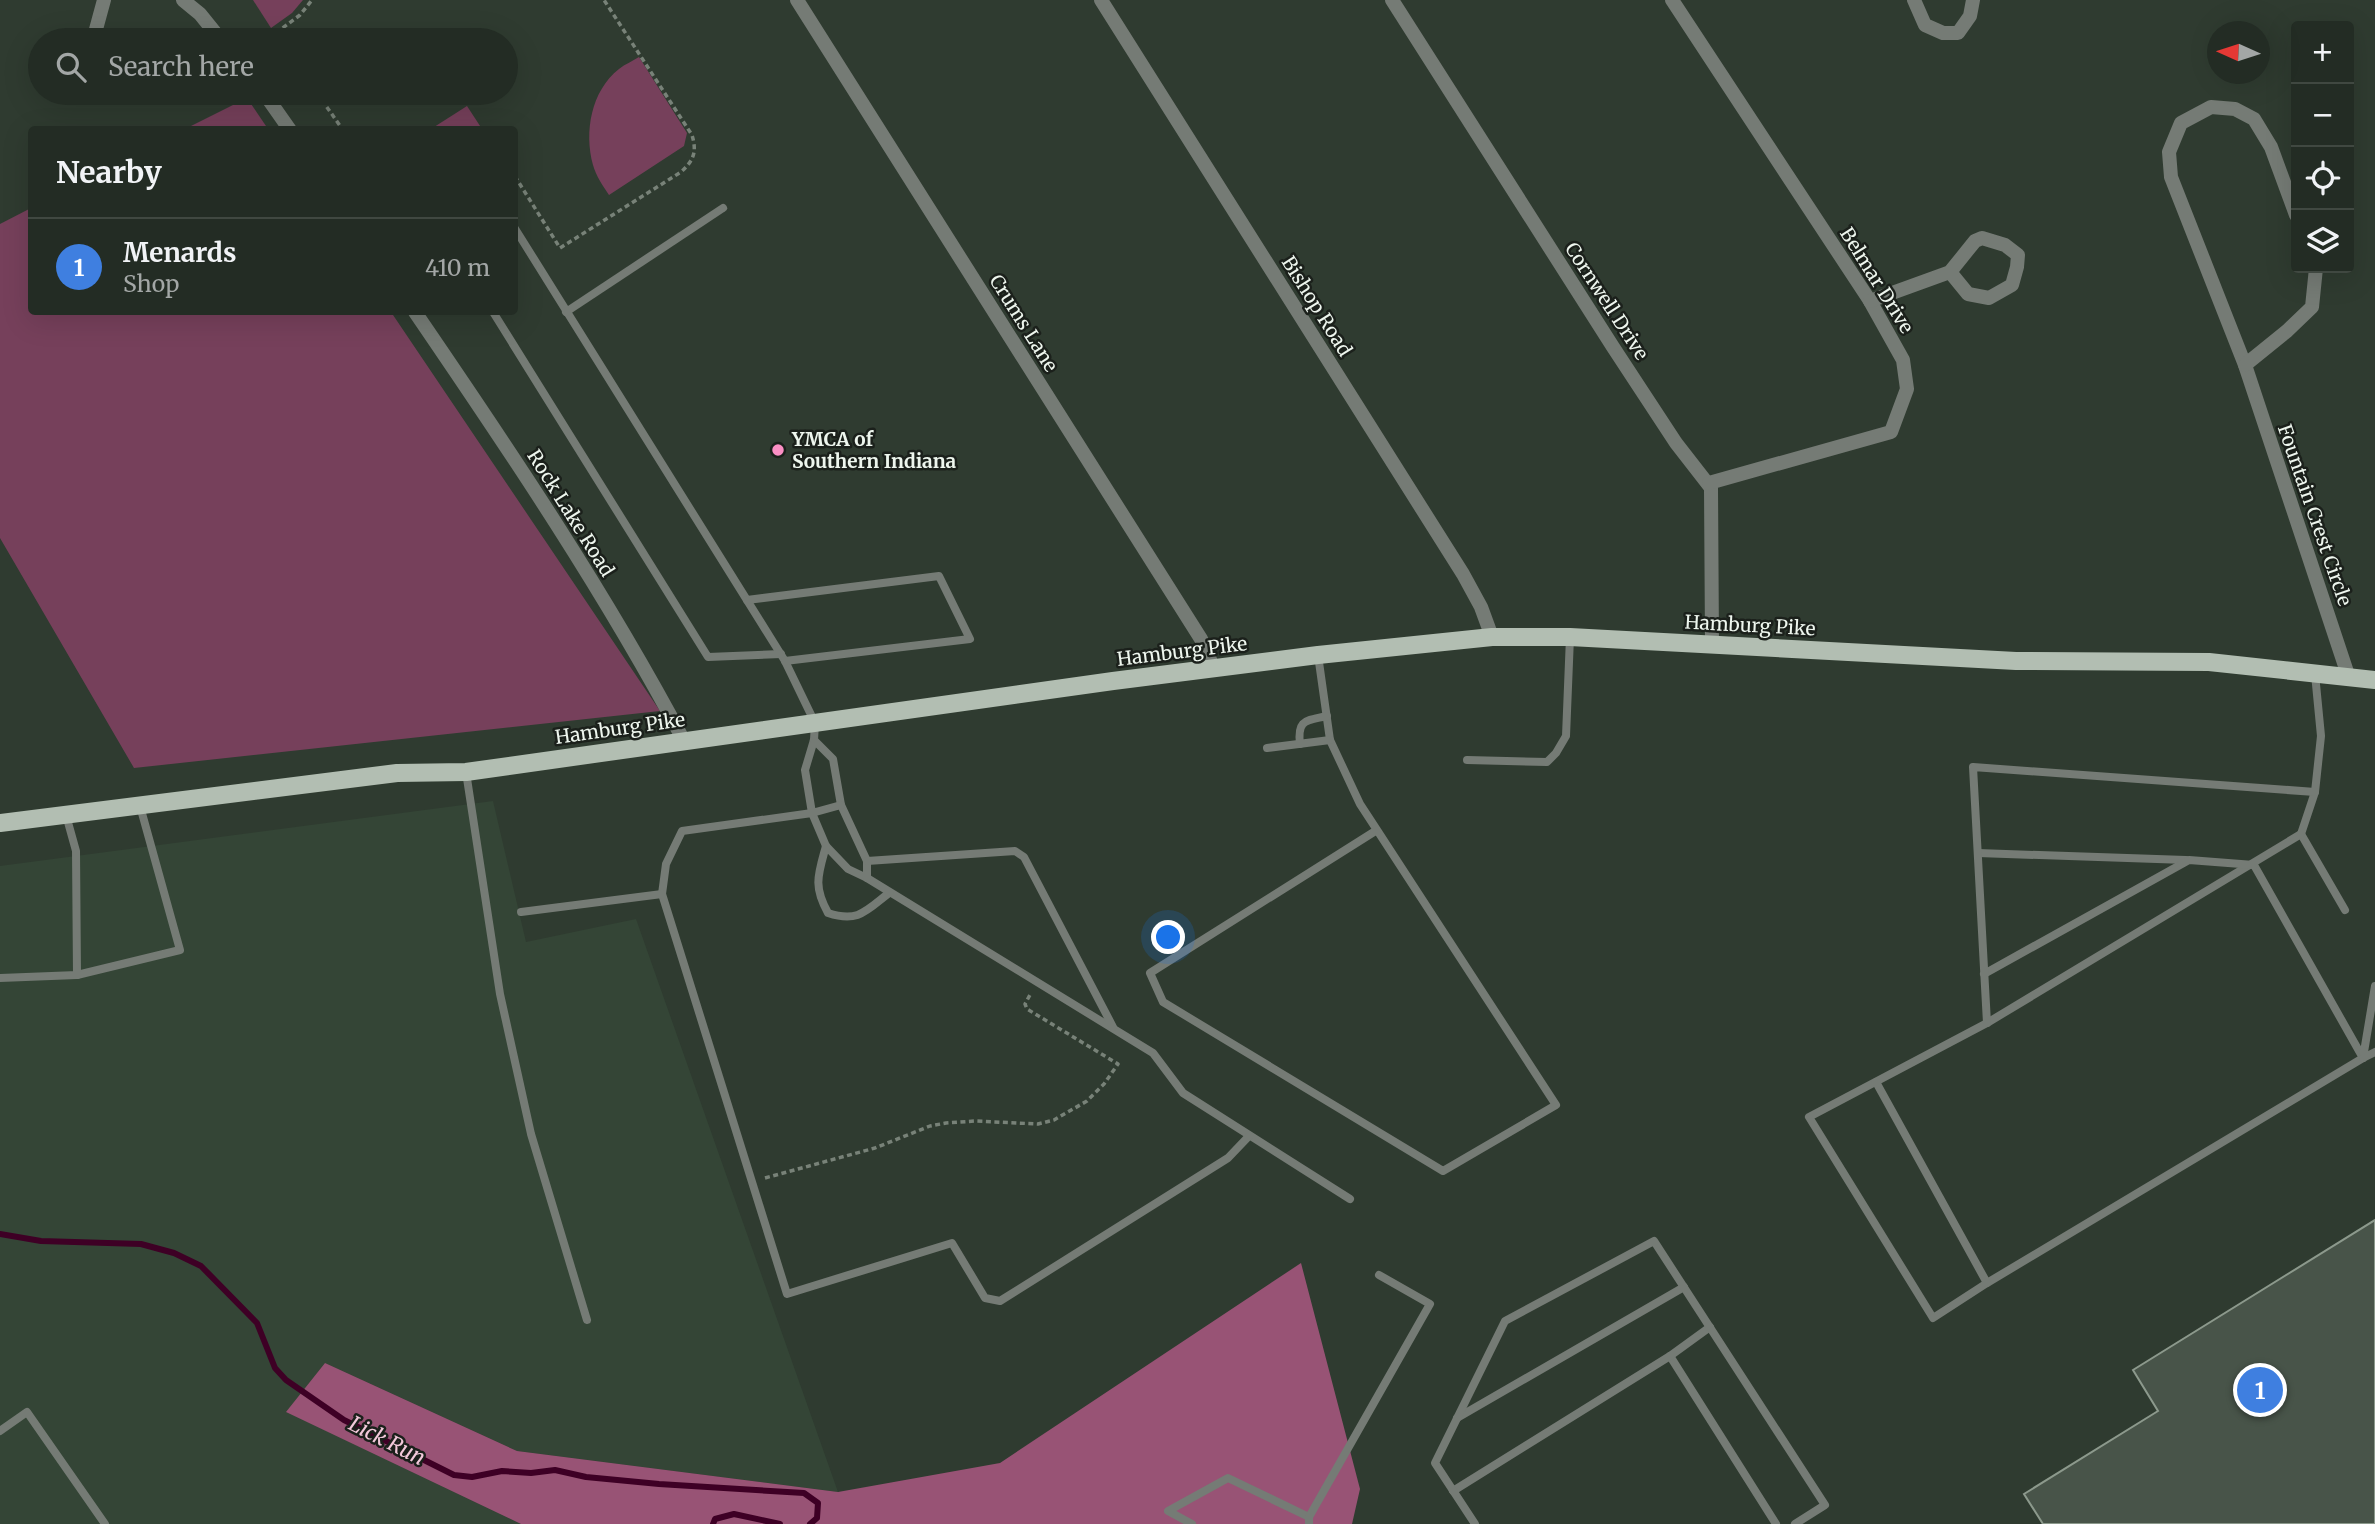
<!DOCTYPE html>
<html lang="en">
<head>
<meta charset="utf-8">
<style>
	body { margin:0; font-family:Merriweather,serif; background:#2b342c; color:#f1f3f6 }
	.controls { position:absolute; right:21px; top:21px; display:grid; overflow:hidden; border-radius:7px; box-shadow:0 7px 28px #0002 }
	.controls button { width:63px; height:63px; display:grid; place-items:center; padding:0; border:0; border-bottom:2px solid #404841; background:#232c24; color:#f1f3f6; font:35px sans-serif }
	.compass { position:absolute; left:2207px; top:21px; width:63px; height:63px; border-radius:50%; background:#232c24; box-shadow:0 7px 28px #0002; rotate:273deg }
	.you { position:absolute; left:1169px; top:938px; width:24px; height:24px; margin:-18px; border:5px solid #fff; border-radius:50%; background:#1a73e8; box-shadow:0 0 0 10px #1a73e833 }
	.badge { display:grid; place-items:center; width:46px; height:46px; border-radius:50%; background:#d93025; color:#fff; font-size:23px; font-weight:700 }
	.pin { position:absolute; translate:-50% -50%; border:4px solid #fff; box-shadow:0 2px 7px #0006 }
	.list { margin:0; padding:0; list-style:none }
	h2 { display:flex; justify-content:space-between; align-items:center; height:91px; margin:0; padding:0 28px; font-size:30px }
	h2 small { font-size:23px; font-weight:400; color:#a3a7a6 }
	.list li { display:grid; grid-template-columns:46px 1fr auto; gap:21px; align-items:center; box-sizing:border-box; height:98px; padding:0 28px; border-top:2px solid #404841 }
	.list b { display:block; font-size:26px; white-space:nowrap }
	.list p { margin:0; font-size:23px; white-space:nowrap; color:#a3a7a6 }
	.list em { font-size:23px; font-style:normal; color:#a3a7a6 }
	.icon { flex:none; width:38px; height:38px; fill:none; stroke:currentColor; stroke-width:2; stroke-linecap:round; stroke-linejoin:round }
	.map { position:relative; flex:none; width:2375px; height:1524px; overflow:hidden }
	.search { position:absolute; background:#232c24; box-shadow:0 7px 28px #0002; left:28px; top:28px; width:490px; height:77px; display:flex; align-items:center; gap:18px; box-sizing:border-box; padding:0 24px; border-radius:38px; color:#a3a7a6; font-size:26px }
	.panel { position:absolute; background:#232c24; box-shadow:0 7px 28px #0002; left:28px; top:126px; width:490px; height:189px; border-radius:7px }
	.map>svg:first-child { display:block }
	.built { fill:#344536 }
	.green { fill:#76405b }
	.forest { fill:#985375 }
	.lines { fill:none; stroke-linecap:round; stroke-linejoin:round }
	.stream { stroke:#3e0025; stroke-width:6 }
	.building { fill:#485449; stroke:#8c998c; stroke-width:2 }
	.path { stroke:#788278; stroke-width:3.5; stroke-dasharray:5 3.5; stroke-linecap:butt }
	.lane { stroke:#757b75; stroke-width:8 }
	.street { stroke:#757b75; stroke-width:14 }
	.primary { stroke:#b2beb2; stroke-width:18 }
	.poi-dot { fill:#fb8fc4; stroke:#1b201b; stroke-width:2.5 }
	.labels { text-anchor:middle; stroke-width:5; stroke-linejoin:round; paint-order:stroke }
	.street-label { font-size:19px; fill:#eef6ee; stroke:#1b201b }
	.poi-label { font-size:19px; font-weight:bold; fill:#eef6ee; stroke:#1b201b; text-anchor:start }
	.water-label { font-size:21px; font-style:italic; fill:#f3c9db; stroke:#1b201b }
</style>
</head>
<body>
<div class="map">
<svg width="2375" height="1524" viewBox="0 0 2375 1524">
	<rect width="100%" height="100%" fill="#2f3b30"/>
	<polygon class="built" points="493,801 526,942 636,919 838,1492 517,1451 325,1363 287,1412 521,1524 0,1524 0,866"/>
	<g class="green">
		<polygon points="253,0 303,0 292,13 271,28"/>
		<path d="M639,57L687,133L684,146L609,195C603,186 596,176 593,165C584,132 591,91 619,69C625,64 633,61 639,57Z"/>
		<polygon points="247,98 268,129 185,129"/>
		<polygon points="467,106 482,129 431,129"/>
		<polygon points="31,208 32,312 391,312 660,711 134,768 0,538 0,224"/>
	</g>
	<polygon class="forest" points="1301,1263 1360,1489 1352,1524 521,1524 286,1412 325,1363 517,1451 838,1492 1000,1463"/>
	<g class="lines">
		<g class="stream">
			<polyline points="0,1234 41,1241 141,1244 174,1253 201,1266 257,1323 275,1368 286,1380 344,1420 454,1475 472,1477 502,1471 531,1473 555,1470 586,1477 659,1484 804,1493 818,1503 817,1518 810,1524"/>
			<polyline points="713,1524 715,1519 734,1514 780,1524"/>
		</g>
	</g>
	<polygon class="building" points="2375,1220 2375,1524 2043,1524 2024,1494 2158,1411 2133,1370"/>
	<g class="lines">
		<g class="path">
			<polyline points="281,40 276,33 300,15 312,0"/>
			<polyline points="317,93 343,130"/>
			<path d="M514,179L516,178L560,248L681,172C694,160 697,152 692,135L604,0"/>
			<polyline points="765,1178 875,1148 930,1126 946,1123 975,1121 1038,1124 1054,1120 1087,1101 1104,1084 1118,1064 1027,1009 1025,1004 1031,993"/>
		</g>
		<g class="lane">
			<polyline points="514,227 785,661 815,723 814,740 805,770 812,813 826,846 848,869 867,878 1153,1053 1183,1093 1350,1199"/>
			<polyline points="493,312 708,657 781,654"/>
			<polyline points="566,312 723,208"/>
			<polyline points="747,600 939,576 970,639 785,661"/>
			<polyline points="1318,655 1330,740 1360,804 1377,830 1556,1105 1443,1171 1163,1002 1150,973 1377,830"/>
			<polyline points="814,740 833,759 841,805 867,861 867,878"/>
			<path d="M1300,744C1297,719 1306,721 1327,716"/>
			<polyline points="1267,748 1330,740"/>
			<polyline points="1467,760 1547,762 1556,753 1566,736 1570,637"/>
			<polyline points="466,772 500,994 531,1134 587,1320"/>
			<polyline points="841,805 812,813 682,831 666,864 662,894 787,1294 952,1243 985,1298 1000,1301 1228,1158 1249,1136"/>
			<polyline points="2301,834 2345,910"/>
			<path d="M826,846C818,875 813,886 828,913C858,923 866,911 889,893"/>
			<polyline points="1978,853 2186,860"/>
			<polyline points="867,861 1015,851 1024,857 1113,1027"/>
			<polyline points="2254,865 2363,1058 1987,1283 1933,1318 1809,1117 1987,1023 2301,834 2315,792 2321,736 2315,674"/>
			<polyline points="521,912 662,894"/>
			<polyline points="1984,974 2189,860 2254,865"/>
			<polyline points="77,975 180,950 140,806"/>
			<polyline points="0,978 77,975 76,851 66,815"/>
			<polyline points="1987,1023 1973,767 2315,792"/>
			<polyline points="2363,1058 2375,986"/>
			<polyline points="2363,1058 2375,1052"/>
			<polyline points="1876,1082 1987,1283"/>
			<polyline points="1670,1356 1776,1524"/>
			<polyline points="1457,1418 1684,1287"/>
			<polyline points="0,1431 27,1412 105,1524"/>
			<polyline points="1453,1491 1670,1356 1710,1327"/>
			<polyline points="1192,1524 1168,1511 1228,1478 1309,1517"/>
			<polyline points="1309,1524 1309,1517 1430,1304 1379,1275"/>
			<polyline points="1475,1524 1435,1463 1505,1321 1654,1241 1825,1505 1795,1524"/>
		</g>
		<g class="street">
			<polyline points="183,0 200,14 221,40"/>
			<polyline points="797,0 1201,639 1214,669"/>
			<polyline points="1101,0 1463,574 1481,607 1492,637"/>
			<polyline points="1392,0 1613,347 1676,443 1711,488 1712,643"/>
			<polyline points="1672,0 1870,301 1903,360 1907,389 1891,432 1709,483"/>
			<polyline points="1914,0 1925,25 1943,33 1958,33 1970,16 1973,0"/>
			<polyline points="97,40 95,33 104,0"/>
			<polyline points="264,93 290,130"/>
			<polyline points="2296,215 2271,147 2254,119 2235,109 2211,107 2181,123 2169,152 2171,177 2245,365 2349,678"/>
			<polyline points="1870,301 1950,272 1975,241 1982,238 2005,245 2018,255 2017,267 2012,285 1989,298 1968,294 1950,272"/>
			<path d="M415,312C510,451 605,592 684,741"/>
			<polyline points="2245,365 2287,331 2312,307 2316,268"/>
		</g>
		<polyline class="primary" points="0,823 397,773 466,772 1113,681 1318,655 1492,637 1570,637 2016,661 2209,662 2375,680"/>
	</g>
	<circle class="poi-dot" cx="778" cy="450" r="7"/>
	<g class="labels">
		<g class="street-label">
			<text transform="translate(1877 280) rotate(58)" y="7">Belmar Drive</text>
			<text transform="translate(1607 301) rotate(57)" y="7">Cornwell Drive</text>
			<text transform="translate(1317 306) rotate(58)" y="7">Bishop Road</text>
			<text transform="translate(1024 323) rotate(58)" y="7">Crums Lane</text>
			<text transform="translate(571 513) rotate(58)" y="7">Rock Lake Road</text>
			<text transform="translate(2315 515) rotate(71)" y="7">Fountain Crest Circle</text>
			<text transform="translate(1750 625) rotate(3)" y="7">Hamburg Pike</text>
			<text transform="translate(1182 651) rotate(-7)" y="7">Hamburg Pike</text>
			<text transform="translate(620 728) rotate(-8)" y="7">Hamburg Pike</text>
		</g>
		<g class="poi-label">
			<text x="792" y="446">YMCA of<tspan x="792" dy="22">Southern Indiana</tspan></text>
		</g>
		<g class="water-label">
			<text transform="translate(387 1441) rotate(27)" y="7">Lick Run</text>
		</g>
	</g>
</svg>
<div class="controls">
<button>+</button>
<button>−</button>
<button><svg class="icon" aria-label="locate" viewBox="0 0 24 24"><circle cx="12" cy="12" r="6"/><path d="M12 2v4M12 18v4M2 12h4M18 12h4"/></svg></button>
<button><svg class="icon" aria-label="layers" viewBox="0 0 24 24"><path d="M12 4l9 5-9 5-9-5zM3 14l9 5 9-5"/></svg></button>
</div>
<svg class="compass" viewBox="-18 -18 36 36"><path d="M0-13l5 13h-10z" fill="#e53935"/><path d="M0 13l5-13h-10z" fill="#a3a7a6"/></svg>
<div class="you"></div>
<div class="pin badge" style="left:2260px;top:1390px;background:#3f7fe0">1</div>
<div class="search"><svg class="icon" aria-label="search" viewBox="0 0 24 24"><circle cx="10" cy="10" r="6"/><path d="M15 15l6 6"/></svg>Search here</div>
<section class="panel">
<h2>Nearby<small></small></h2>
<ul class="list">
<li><span class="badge" style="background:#3f7fe0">1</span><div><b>Menards</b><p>Shop</p></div><em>410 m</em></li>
</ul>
</section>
</div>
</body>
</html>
